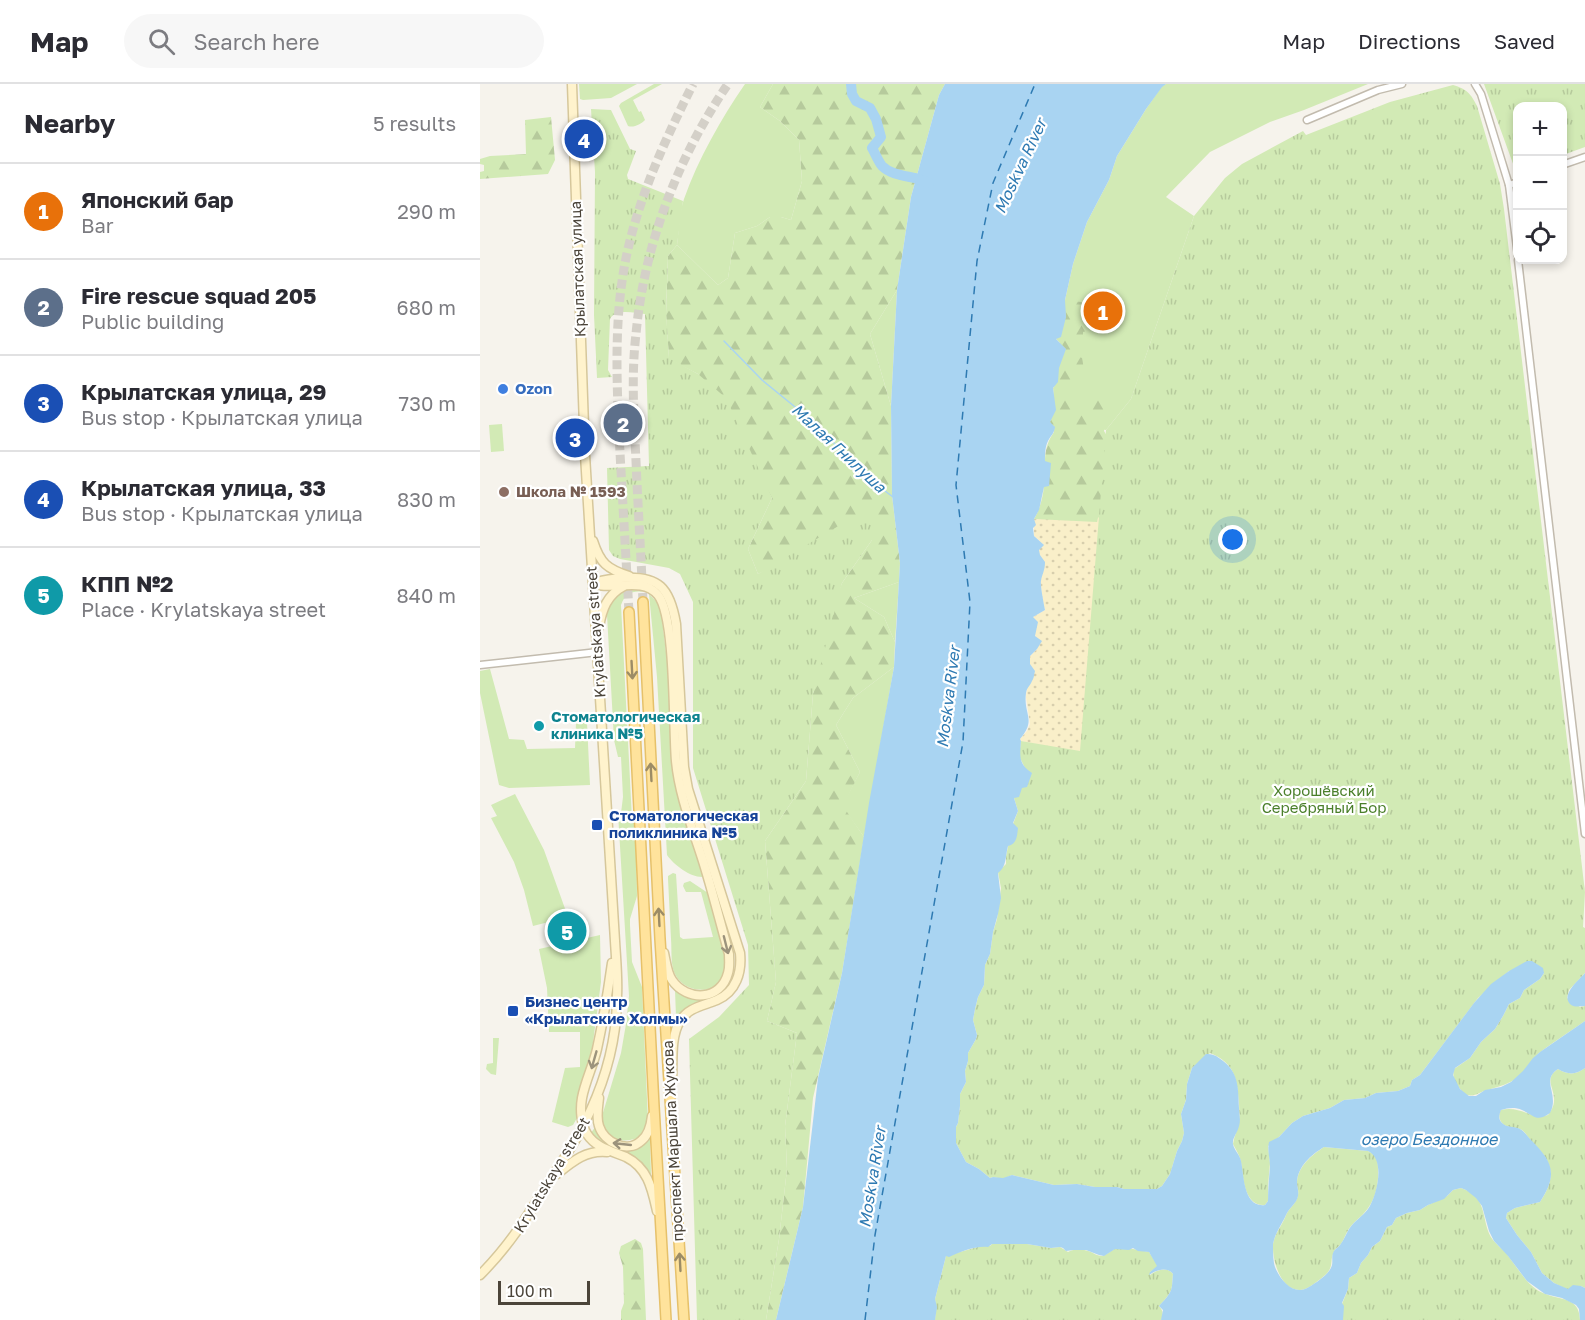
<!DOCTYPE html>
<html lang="en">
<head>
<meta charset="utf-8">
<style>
	body { margin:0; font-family:"Golos Text",sans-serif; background:#f7f7f7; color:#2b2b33 }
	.controls { position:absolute; right:18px; top:18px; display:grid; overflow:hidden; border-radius:12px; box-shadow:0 3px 9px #0003 }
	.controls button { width:54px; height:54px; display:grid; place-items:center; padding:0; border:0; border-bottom:2px solid #e1e1e2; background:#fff; color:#2b2b33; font:30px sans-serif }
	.scale { position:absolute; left:18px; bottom:15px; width:92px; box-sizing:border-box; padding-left:6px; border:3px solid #4b4439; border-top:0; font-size:16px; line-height:21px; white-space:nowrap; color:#4b4439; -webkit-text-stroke:4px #fff; paint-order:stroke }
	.you { position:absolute; left:753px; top:456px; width:21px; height:21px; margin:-15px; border:4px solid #fff; border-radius:50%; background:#1a73e8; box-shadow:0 0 0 9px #1a73e833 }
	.badge { display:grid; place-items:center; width:39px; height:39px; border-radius:50%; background:#db2777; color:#fff; font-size:20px; font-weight:700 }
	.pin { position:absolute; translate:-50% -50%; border:3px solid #fff; box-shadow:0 2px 6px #0006 }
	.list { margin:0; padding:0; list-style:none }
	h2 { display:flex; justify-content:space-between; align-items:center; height:78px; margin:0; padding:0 24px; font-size:26px }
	h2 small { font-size:20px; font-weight:400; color:#7c7c81 }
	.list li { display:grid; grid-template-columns:39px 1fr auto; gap:18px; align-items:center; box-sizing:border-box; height:96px; padding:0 24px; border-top:2px solid #e1e1e2 }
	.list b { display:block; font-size:22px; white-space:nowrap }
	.list p { margin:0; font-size:20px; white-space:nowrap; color:#7c7c81 }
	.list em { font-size:20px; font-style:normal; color:#7c7c81 }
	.icon { flex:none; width:33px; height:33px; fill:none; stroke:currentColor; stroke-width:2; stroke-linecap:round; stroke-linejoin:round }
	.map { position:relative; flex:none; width:1105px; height:1236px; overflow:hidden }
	header { display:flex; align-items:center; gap:36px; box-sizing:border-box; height:84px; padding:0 30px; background:#fff; border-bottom:2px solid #e1e1e2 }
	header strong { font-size:28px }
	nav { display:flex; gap:33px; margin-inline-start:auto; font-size:21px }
	.search { width:420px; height:54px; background:#f7f7f7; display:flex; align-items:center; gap:15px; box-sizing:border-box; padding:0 21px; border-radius:33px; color:#7c7c81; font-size:22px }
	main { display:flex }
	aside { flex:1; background:#fff }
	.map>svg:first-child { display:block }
	.grass { fill:#d2eab5 }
	.forest { fill:url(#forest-firs) }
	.sand { fill:url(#sand-dots) }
	.park { fill:url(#park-tufts) }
	.water { fill:#a9d4f2; fill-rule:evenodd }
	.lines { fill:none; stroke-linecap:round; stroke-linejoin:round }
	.stream { stroke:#a9d4f2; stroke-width:1.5 }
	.river { stroke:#a9d4f2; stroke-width:10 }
	.ferry { stroke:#2e7ab2; stroke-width:1.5; stroke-dasharray:8 6; stroke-linecap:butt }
	.primary-tunnel { stroke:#d4d0c8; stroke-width:9; stroke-dasharray:9 4.5; stroke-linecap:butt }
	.minor-casing { stroke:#c2bbae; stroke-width:9 }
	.secondary-casing { stroke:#d6c79b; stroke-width:11 }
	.primary-casing { stroke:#e6c16a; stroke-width:12 }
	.minor { stroke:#fff; stroke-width:6 }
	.secondary { stroke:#fff3cd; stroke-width:8 }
	.primary { stroke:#ffe39c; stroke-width:9 }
	.oneway { stroke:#9c8c66 }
	.oneway2 { stroke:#9c937c }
	.shop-dot { fill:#3f7fe0; stroke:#fff; stroke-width:2 }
	.education-dot { fill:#8d6e63; stroke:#fff; stroke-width:2 }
	.culture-dot { fill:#0f9aa8; stroke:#fff; stroke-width:2 }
	.transit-dot { fill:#1a4fb4; stroke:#fff; stroke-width:2 }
	.labels { text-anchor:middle; stroke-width:4.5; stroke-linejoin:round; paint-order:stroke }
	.street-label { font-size:15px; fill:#4b4439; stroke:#fff }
	.shop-label { font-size:15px; font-weight:bold; fill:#366cbe; stroke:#fff; text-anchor:start }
	.education-label { font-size:15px; font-weight:bold; fill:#785e54; stroke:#fff; text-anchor:start }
	.culture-label { font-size:15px; font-weight:bold; fill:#0d838f; stroke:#fff; text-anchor:start }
	.park-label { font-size:15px; fill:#4a7f2a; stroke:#fff }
	.transit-label { font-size:15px; font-weight:bold; fill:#164399; stroke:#fff; text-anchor:start }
	.water-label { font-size:16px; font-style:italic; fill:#2e7ab2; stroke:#fff }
</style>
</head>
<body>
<header>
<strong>Map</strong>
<div class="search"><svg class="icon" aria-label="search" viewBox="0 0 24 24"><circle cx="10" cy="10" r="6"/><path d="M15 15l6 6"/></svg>Search here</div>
<nav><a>Map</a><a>Directions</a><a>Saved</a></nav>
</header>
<main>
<aside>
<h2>Nearby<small>5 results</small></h2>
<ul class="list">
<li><span class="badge" style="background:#e8710a">1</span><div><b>Японский бар</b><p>Bar</p></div><em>290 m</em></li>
<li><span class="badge" style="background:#5c6f8a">2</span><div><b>Fire rescue squad 205</b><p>Public building</p></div><em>680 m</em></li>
<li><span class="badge" style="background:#1a4fb4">3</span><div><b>Крылатская улица, 29</b><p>Bus stop · Крылатская улица</p></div><em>730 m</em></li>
<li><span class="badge" style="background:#1a4fb4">4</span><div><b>Крылатская улица, 33</b><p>Bus stop · Крылатская улица</p></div><em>830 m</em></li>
<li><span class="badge" style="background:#0f9aa8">5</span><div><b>КПП №2</b><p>Place · Krylatskaya street</p></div><em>840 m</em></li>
</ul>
</aside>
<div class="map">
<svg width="1105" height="1236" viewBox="0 0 1105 1236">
	<defs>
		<pattern id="forest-firs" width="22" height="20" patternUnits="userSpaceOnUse" patternTransform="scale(1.5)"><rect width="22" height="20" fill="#d2eab5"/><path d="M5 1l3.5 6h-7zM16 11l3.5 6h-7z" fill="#b6ca9c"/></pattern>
		<pattern id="sand-dots" width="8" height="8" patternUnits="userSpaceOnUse" patternTransform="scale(1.5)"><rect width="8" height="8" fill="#f9efc9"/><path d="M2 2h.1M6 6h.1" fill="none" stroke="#d7cead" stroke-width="1.8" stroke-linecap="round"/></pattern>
		<pattern id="park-tufts" width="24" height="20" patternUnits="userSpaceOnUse" patternTransform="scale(1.5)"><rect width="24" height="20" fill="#d2eab5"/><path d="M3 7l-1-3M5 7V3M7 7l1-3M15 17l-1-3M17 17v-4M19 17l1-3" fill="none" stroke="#b6ca9c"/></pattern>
	</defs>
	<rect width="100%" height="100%" fill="#f6f3ec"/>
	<g class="grass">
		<polygon points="99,0 157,0 131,14 103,16 100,15"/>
		<path d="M174,0H182L153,16L159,28L161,27L165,36C161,40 154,44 148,42L139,22L141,19Z"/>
		<path d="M265,0H293L280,23L300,37L319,56L322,97L311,136L301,133H290L277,142L255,149L248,194L238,201L197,161C199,147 199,129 204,115C218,75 241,35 265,0Z"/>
		<polygon points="686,0 888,0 824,26 790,38 730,68 686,113 714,132 651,315 626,346 570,338 585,216 593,180 607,138 629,96 637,72 666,25 682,2"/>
		<polygon points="417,206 411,322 390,250"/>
		<polygon points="22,340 24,367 11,368 9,341"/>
		<polygon points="419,498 415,558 404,533 374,514"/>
		<path d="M152,505L165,508C153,506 145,509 141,521L152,735H156V741L157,812L150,835V841L152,878L162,903L168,1037C167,1041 166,1046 163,1050C159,1054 155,1055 150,1056C133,1059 123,1048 122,1032L141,969L146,940L149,912L138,729H141L143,713L141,673H138L134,656L127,531C129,517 138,508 152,505Z"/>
		<path d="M169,510L178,519L181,527L189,593L223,791L222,793C210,793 194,781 187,771L177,593Z"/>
		<polygon points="414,583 384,753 362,722 380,688 356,641 373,614"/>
		<polygon points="10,585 29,655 44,656 47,665 95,664 96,639 107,639 110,701 29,704 19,701 0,609 0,587"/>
		<polygon points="35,710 64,766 88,833 53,842 44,806 34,778 11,734 17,732 11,721"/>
		<path d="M193,789L196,790L200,853L203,855L233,853L221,808H206L203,802L204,799L210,797L231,811L245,871C246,879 246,886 243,894C234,912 205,908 196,892C190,882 192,867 191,855C190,835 189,815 188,795V792Z"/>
		<polygon points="120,851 121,898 112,966 96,1019 97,1034 93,1041 88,1043 72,1038 85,984 100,983 100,948 69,948 67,904 59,865"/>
		<polygon points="195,906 196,906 225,915 210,921 196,933"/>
		<polygon points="13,954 19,954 16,991 11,990 6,985 7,980 13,979"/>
		<path d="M115,1043L120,1054L133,1063L170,1055L171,1090H170C155,1065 129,1069 111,1049Z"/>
	</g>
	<g class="forest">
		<polygon points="293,0 465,0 459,11 431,113 417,206 390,250 411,322 412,411 420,479 419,498 374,514 404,533 415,558 414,583 373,614 356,641 380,688 363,722 384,753 362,889 333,1014 323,1123 296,1236 286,1236 299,1155 307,1085 305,1042 317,949 287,937 296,898 285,757 326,697 333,610 347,540 362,499 392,456 303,479 278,490 268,465 292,414 218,290 189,275 186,230 188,172 197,161 238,201 248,194 255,149 277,142 290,133 301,133 311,136 322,97 319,56 300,37 280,23"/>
		<polygon points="71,33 75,76 68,90 0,95 0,88 4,87 4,81 0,80 0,75 10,72 46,70 45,36"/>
		<path d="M585,216L601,218L606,221L608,225L602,234L609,235L610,246L603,248V252L605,258L595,265L594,271L602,274C607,296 597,290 589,303L591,309L589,318L599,326L604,322L606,316L614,312L622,314L626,333L624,347L627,352L623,419L617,444L554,435C560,425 564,410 564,399C566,379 562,365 574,348L570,338L576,326L573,304L578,298L579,284L586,265L576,255L586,233Z"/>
		<polygon points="155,1155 161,1159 163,1165 166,1236 141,1236 141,1227 144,1219 143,1183 139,1169 141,1162"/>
	</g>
	<path class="sand" d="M626,426L615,672L541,657L540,655L547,647L550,640L546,613L550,572L557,565L553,533L565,526C561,510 557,473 560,457L554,452V435L617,438L618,434Z"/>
	<g class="park">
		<polygon points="1004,0 1105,0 1105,63 1083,71 1082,22 1038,22 1038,88 1036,88"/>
		<path d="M973,1C987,5 991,10 997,22L1020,100L1024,125L1105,808L1103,843L1105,844V889L1089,906L1087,914L1100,923L1105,922V937C1090,948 1073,958 1059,969C1053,974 1049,981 1044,987C1032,1000 1023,1001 1008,1006C998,1008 997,1013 986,1011C979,1004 971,996 974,985L990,974L1001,958L1015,945L1023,932L1029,920L1040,914L1044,906L1060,895L1064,889L1029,887L998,914L940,991L932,996L930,1002L918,1007L896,1009L885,1014L864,1016L850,1024L823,1032L812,1039L799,1053L788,1062L790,1079L788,1102V1117L785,1121C764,1123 763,1092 761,1078C760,1072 756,1066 753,1060C754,1052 758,1045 759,1037C760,1031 759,1025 759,1019C757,995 755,979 730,969L712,984L707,1000L706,1016L701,1030L704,1049L702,1057L697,1067L690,1090L682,1102L677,1105H644L637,1103H615L597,1100L574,1101L532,1091L523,1095L513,1093L510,1094L499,1085L486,1078L476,1059V1043L478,1039L480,1022V1010L486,998L485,987L488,977V969L496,955L497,951L493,936L495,925L498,913L504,901L505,881L510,870L513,848L517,835L521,804L518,788L526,780V772L533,740L538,727L534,714L545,684L539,672L541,657L600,667L626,346L651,315L714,132L745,94L762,80L823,47L826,51L910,18Z"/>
		<path d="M111,25L131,26L150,65L156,67L147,91L148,95L203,117L197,161L188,172L186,227L189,274L218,290L246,314L292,414L268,465L278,490L397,419L392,456L362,499L333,610L326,697L285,757L296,898L287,937L317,949L305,1042L307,1085L299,1155L286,1236H217L209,955L239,933L269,901L268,861L213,684V518L200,490L189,484L140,475L133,472L129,466L127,384L169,382L165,230C154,229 136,224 130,235L128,286L132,293L117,294L114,231L115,88Z"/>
		<path d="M1105,984V1204L1101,1202L1088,1206L1074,1199L1062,1189L1051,1168L1037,1151L1026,1134L1027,1129L1035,1124L1060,1118C1078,1091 1072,1077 1051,1057C1048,1053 1046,1049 1042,1046C1036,1043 1030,1044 1024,1041C1019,1037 1018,1031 1021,1026C1041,1021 1053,1037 1068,1031C1071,1027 1074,1022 1074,1017C1075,1004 1063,995 1078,985C1088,991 1096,991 1105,984Z"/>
		<path d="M844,1063L888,1067C897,1071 898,1076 898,1085C899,1101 895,1117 885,1128C881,1133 876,1136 872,1141C866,1147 865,1155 860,1161C857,1165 856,1163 854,1168C849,1177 855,1183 844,1192C839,1196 831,1203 825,1205C802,1212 792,1177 793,1160C795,1149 803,1140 806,1131C809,1124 817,1119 818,1111C819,1107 817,1103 817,1098C818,1082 832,1071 844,1063Z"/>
		<path d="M981,1104C1010,1113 1000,1139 1013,1156C1017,1161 1022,1165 1026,1169C1031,1175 1035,1182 1040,1188C1046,1196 1053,1205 1063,1209C1081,1217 1099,1212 1100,1236H863L862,1220L868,1205L869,1194L877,1189L881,1179L888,1171L892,1163L900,1157L907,1143L912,1141L916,1134L927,1129L940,1126L948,1121L967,1112L973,1106Z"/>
		<path d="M512,1160H547L571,1164L580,1163L588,1168C594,1165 601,1165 608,1167C613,1168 616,1172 622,1172C627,1171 630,1167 635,1165C644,1162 659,1166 669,1168L678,1182L670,1188V1191C677,1186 687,1182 693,1190C692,1197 693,1205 689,1210C686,1215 682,1218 679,1222C683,1226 684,1231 681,1236H455L456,1223L455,1215L466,1172L501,1162H510Z"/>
	</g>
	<g class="water">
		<path d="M465,0H686L682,3L666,25L637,72L629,96L607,138L593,180L585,216L586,233L581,253L576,255L586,265L579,284L578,298L573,304L576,326L570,338L575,343C574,350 571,351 568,357C565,363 565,370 565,377L571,379L569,402L564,403L559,426L554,435L556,441L553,444L554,452L564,461L559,466L560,471L565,478C565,487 562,490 561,497C560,501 564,521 565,526L553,533L558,538L555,552L562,557L557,565L550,572V580L555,587C554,591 554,594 552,597C550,602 547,603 546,609C543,631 557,635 540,655L541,657C540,672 538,680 552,689L547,703L542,704L539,713L534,714L538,727L533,739L538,744C537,752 537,760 528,762C525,773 527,782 518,789L521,814L518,830L513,848L510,870L505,881L504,901L498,913L495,925L493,936L497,951L496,955L488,969V977L485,987L486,998L480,1010V1022L478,1039L476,1043V1059L486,1078L499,1085L510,1094L513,1093L523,1094L532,1091L574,1101L597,1100L615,1103H637L644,1105H677L682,1102L690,1090L697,1067L702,1057L704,1049L701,1030L706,1016L707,1000L712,984L726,970C732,970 735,971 739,974C759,987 758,1002 759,1024C759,1030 761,1036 759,1042C758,1048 752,1054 753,1060C754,1066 760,1071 761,1077C764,1090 763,1124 785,1121L788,1117C788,1105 789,1094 790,1083C790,1074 787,1066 789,1058L799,1053L812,1039L823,1032L850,1024L864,1016L885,1014L896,1009L918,1007L930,1002L932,996L940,991L994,919L1011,900L1029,887L1047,877H1052L1063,884L1064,889L1060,895L1044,906L1040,914L1029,920L1023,932L1015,945L1001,958L990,974L975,984L973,991L980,1005L989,1012H996L1005,1006L1021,1003L1031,998L1043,987L1053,974L1060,968L1105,937V984C1096,991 1088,991 1078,985C1060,997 1080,1010 1070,1029C1056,1039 1054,1031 1042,1026C1035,1023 1028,1024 1021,1026C1019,1031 1018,1035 1022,1039C1027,1044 1034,1042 1040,1045C1044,1047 1047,1052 1050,1055C1072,1077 1079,1089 1060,1118L1035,1124L1027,1129L1026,1134L1037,1151L1051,1168L1062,1189L1074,1199L1088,1205L1093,1201L1101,1202L1105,1204V1236H1100L1099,1225L1096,1221L1082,1214L1065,1210L1047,1197L1028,1172L1014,1157L1009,1147L1002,1122L996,1114L986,1106L981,1104L973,1106L964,1115L948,1121L940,1126L927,1129L916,1134L912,1141L907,1143L900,1157L892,1163L888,1171L881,1179L877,1189L869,1194L868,1205L862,1219L864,1222L863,1236H681L683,1226L679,1222C682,1218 686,1215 689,1210C693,1205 692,1197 693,1190C687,1182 676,1186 669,1191L670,1188L677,1182L669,1168L658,1167L653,1164L649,1166L635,1165L624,1172L619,1171L606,1166H593L586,1167L583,1164L580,1163L571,1164L547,1160H512L508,1163C498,1161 478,1168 469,1173L466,1172L455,1215L457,1223L455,1236H296L323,1123L338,994L362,889L389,719L414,583L420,479L412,411L411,322L417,206L431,113L459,11ZM844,1063L888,1067C906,1075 897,1112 888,1125C883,1132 874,1137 869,1145C866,1150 864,1156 860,1161C858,1164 856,1164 854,1167C851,1172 853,1176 852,1181C850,1190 837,1198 829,1203C814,1213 800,1196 795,1183C793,1177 793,1166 793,1160C795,1149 802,1140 806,1131C809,1124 817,1119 818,1112C819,1107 817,1103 817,1098C818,1082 831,1071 844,1063Z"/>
		<path d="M1105,889V922C1100,922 1094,924 1090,920C1081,910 1099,896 1105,889Z"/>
	</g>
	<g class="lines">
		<polyline class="stream" points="244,257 282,296 336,340 384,391 413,413"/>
		<path class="river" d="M371,0L372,10L376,17L390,24L396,35L401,53L392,64C395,69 398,77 402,82C414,94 435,91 449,99"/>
		<polyline class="ferry" points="385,1236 395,1151 483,658 490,518 476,401 497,177 513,99 555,0"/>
		<g class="primary-tunnel">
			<path d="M163,518C161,471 158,424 156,377C154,334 151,292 156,250C164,161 198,73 248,0"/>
			<path d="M149,528C146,475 143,422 140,369C137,304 133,238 146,174C159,112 185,56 213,0"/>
		</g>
		<g class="minor-casing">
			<g id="minor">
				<polyline points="995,0 1001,10 1029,101 1038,98"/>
				<polyline points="827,36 898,6 922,0"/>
				<polyline points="1082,81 1105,73"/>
				<polyline points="1029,101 1038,172"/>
				<polyline points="1038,176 1105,750"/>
				<polyline points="0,581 118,568"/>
			</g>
		</g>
		<g class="secondary-casing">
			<g id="secondary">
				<path d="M113,457C120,479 127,485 149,492"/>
				<path d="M113,500C122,495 131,495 141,494C179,491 190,504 196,540L204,683L208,705L260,869C262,888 256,908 237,916C223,922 209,923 200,937C190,953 193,979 192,997"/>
				<path d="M113,500C134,507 162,492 178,511C196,533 193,644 196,677C199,710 212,743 222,774C232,805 240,838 249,870C249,877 250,883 248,889C241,917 207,918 192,896C187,889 186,878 184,869"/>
				<path d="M119,543C122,525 127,511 144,502"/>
				<path d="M132,879C128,908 123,937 117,965C113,982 105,998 102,1014C100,1025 101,1041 107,1050C116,1064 132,1067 146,1073C168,1084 172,1105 177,1127"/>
				<path d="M119,1014C118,1023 116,1033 119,1042C124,1058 147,1070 161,1057C169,1051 171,1041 172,1032"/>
				<path d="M77,1090C93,1077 106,1066 127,1068"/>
				<path d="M0,1191C29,1162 47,1133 68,1099C80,1080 94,1061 104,1040C124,1001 137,956 137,912C138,894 136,875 135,857L105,371L92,0"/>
			</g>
		</g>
		<g class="primary-casing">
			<g id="primary">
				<polyline points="163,518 180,855 204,1236"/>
				<polyline points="149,528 174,1022 186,1236"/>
			</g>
		</g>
		<use href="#minor" class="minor"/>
		<use href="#secondary" class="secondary"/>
		<use href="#primary" class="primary"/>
	</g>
	<defs><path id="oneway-shaft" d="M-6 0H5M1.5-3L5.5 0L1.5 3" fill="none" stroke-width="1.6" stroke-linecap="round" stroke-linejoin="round" transform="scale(1.5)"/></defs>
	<g class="oneway">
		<use href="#oneway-shaft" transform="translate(152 586) rotate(87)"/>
		<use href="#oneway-shaft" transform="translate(171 688) rotate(-93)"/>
		<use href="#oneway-shaft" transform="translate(179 833) rotate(-93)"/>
		<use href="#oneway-shaft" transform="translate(200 1178) rotate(-93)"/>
	</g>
	<g class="oneway2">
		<use href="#oneway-shaft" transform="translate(246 861) rotate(76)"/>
		<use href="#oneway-shaft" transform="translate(114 976) rotate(106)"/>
		<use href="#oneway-shaft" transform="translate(142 1060) rotate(-174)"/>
	</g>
	<circle class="shop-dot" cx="23" cy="305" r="6"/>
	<circle class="education-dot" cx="24" cy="408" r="6"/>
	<circle class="culture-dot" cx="59" cy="642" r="6"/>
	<g class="transit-dot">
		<rect x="111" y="735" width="12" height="12" rx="3"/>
		<rect x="27" y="921" width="12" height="12" rx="3"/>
	</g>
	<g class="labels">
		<g class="street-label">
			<text transform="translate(98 185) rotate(-92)" y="5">Крылатская улица</text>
			<text transform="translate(116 548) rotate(-94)" y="5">Krylatskaya street</text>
			<text transform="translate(193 1057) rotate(-93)" y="5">проспект Маршала Жукова</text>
			<text transform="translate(72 1091) rotate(-59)" y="5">Krylatskaya street</text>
		</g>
		<g class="shop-label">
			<text x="35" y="310">Ozon</text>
		</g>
		<g class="education-label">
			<text x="36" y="413">Школа № 1593</text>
		</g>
		<g class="culture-label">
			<text x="71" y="638">Стоматологическая<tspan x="71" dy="17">клиника №5</tspan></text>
		</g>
		<g class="park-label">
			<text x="844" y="712">Хорошёвский<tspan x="844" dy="17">Серебряный Бор</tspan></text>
		</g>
		<g class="transit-label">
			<text x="129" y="737">Стоматологическая<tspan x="129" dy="17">поликлиника №5</tspan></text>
			<text x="45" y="923">Бизнес центр<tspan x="45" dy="17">«Крылатские Холмы»</tspan></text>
		</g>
		<g class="water-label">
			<text transform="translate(540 82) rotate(-65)" y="6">Moskva River</text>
			<text transform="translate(359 364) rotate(43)" y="6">Малая Гнилуша</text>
			<text transform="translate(468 613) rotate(-83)" y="6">Moskva River</text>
			<text x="949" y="1061">озеро Бездонное</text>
			<text transform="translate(392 1093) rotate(-81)" y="6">Moskva River</text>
		</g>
	</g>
</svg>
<div class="controls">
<button>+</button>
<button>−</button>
<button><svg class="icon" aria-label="locate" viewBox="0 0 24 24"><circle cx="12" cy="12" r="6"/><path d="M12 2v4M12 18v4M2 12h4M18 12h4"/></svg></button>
</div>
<div class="scale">100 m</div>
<div class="you"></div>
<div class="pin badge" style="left:623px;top:227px;background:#e8710a">1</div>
<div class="pin badge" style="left:143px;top:339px;background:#5c6f8a">2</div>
<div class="pin badge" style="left:95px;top:354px;background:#1a4fb4">3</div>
<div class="pin badge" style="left:104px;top:55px;background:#1a4fb4">4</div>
<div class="pin badge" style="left:87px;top:847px;background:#0f9aa8">5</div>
</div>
</main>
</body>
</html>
